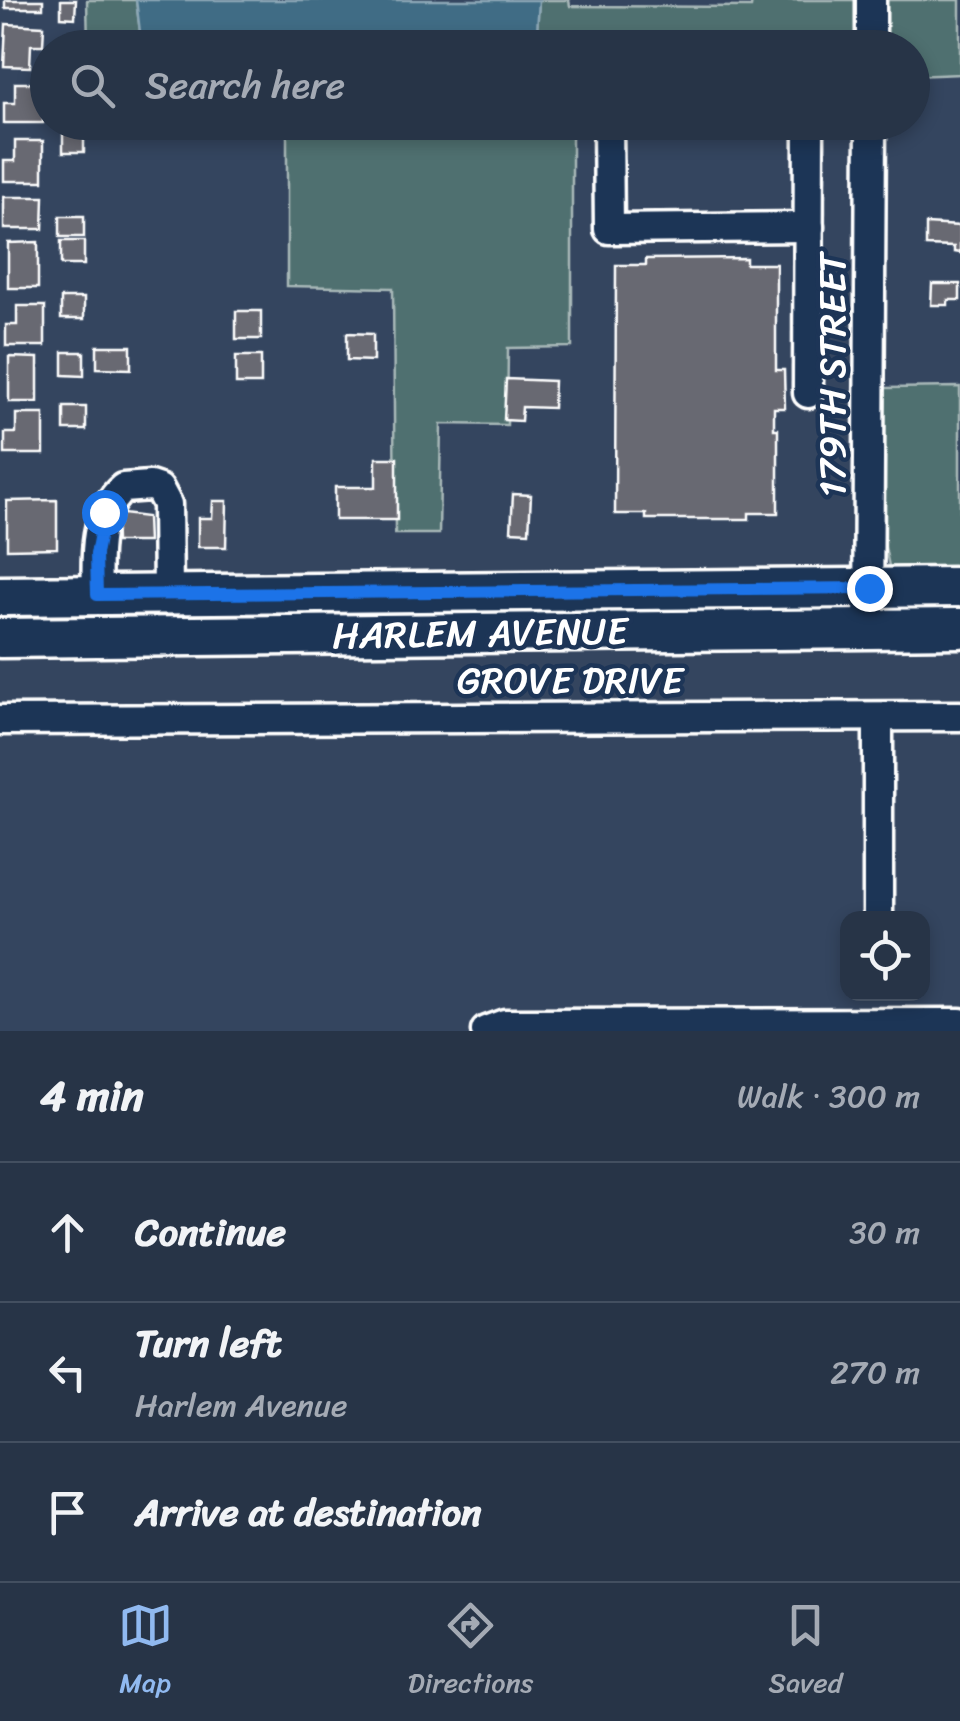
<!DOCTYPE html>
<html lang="en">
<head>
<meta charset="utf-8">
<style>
	body { margin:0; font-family:Sriracha,sans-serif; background:#333f52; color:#f1f3f6 }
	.controls { position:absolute; right:30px; bottom:30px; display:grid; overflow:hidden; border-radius:20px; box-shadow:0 5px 15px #0003 }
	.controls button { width:90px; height:90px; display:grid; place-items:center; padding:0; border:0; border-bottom:2px solid #434f60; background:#273447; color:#f1f3f6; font:50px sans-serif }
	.stop { position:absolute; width:30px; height:30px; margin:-22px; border:8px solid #1a73e8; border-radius:50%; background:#fff }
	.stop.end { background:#1a73e8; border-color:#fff; box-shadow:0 2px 10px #0008 }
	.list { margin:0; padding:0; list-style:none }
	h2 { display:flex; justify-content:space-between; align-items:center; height:130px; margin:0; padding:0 40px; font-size:42px }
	h2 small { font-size:32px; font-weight:400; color:#a4aab4 }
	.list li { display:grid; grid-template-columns:65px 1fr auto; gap:30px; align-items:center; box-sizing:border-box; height:140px; padding:0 40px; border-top:2px solid #434f60 }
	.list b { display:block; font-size:38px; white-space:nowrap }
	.list p { margin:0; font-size:32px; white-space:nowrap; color:#a4aab4 }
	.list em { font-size:32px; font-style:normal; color:#a4aab4 }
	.icon { flex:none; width:55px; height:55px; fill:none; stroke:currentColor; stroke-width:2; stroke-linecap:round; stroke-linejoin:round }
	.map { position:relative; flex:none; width:960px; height:1031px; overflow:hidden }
	.search { position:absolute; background:#273447; box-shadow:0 5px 15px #0003; left:30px; right:30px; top:30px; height:110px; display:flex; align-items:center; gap:25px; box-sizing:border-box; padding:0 35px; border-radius:55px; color:#a4aab4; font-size:38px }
	.sheet { height:550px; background:#273447 }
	nav { display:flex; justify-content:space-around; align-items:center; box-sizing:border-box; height:140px; border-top:2px solid #434f60; background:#273447; font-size:28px; color:#a4aab4 }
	nav a { display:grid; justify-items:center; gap:5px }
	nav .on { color:#90b9f0 }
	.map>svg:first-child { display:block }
	.green { fill:#507070; stroke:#a8b8b8; stroke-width:2.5 }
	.water { fill:#406c85; stroke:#8ca7b6; stroke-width:2.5 }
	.building { fill:#686972; stroke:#fff; stroke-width:2.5 }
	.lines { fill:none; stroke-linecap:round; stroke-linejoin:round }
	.minor-casing { stroke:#fff; stroke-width:35 }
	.major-casing { stroke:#fff; stroke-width:45 }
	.minor { stroke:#1d3557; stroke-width:28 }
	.major { stroke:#1d3557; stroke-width:38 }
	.route { stroke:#1a73e8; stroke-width:12 }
	.labels { text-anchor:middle; stroke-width:9; stroke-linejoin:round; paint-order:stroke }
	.street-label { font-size:38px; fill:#fff; stroke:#1d3557 }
</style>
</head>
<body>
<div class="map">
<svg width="960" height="1031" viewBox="0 0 960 1031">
	<rect width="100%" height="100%" fill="#34455f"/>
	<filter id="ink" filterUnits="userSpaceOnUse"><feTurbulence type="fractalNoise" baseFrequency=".01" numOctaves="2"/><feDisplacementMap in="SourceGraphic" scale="20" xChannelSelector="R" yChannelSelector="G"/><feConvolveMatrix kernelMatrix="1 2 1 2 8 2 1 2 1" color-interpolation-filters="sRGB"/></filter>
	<g filter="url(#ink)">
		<g class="green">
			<polygon points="87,0 136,0 142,47 88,47"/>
			<polygon points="539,0 569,0 570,6 751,7 752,0 859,0 858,47 536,48"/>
			<polygon points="881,0 960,0 960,74 913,76 912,48 881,47"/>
			<polygon points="88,123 572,123 572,347 508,348 507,425 441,424 439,534 395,534 393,288 287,286 287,126 88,130"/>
			<polygon points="960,387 960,577 890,571 885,547 885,388"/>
		</g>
		<polygon class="water" points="136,0 539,0 536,47 142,48"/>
		<g class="building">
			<rect x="5" y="0" width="38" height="8"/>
			<polygon points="61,0 76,0 75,18 61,17"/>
			<polygon points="6,24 44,26 43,45 31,45 30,67 4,66"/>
			<polygon points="15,83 43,83 43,123 4,123 4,103 15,103"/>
			<rect x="63" y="133" width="21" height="19"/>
			<polygon points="15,141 43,141 43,181 4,181 4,161 15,161"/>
			<polygon points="4,197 44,197 43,229 4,229"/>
			<rect x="60" y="216" width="24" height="21"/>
			<polygon points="926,224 960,226 960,253 954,252 954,247 926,246"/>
			<rect x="61" y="241" width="23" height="24"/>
			<polygon points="38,242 38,288 8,288 8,243"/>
			<polygon points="746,258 746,264 776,264 776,370 784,370 785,408 774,408 774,429 778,429 778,513 749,513 749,519 646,519 646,514 615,514 616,265 646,265 646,259"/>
			<polygon points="932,284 960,284 960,300 948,300 948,305 931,305"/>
			<rect x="61" y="298" width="23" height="21"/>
			<polygon points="17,306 45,306 45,346 6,346 6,325 17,325"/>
			<rect x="236" y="311" width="25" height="28"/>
			<polygon points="347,333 373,334 373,361 347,360"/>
			<polygon points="97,346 131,346 131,369 97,368"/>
			<polygon points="63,352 84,352 84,376 63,375"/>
			<rect x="236" y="356" width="25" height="28"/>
			<polygon points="9,357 38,358 38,402 9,402"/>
			<polygon points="506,379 554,381 553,408 522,407 521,421 504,420"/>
			<rect x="64" y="407" width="22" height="23"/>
			<polygon points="16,414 44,414 44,454 5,454 5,433 16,433"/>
			<polygon points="376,458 397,458 397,520 335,520 335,487 376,487"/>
			<polygon points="513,494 531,495 529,532 511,531"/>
			<polygon points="57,500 57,548 7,549 7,501"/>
			<polygon points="213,501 227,501 226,547 198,547 198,518 212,518"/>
			<polygon points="115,513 147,517 148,542 116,542"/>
		</g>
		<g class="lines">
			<g class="minor-casing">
				<g id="minor">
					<polyline points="871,0 871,48"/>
					<polyline points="608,122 609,229 809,227"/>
					<polyline points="808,393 809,122"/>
					<path d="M97,595C96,558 93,514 123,488L150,486L159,489L167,504L168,594"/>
					<polyline points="868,629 871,122"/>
					<polyline points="878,717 878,918"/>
					<polyline points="0,720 960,716"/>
					<polyline points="486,1031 505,1024 960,1023"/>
				</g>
			</g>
			<g class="major-casing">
				<g id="major">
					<polyline points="0,596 960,587"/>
					<polyline points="0,638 960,628"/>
				</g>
			</g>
			<use href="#minor" class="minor"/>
			<use href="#major" class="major"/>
		</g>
	</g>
	<g class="lines" filter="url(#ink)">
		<polyline class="route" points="104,512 96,554 97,595 869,588"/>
	</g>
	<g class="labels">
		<g class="street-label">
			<text transform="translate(832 375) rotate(-90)" y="13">179TH STREET</text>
			<text transform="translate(480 633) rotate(-1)" y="13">HARLEM AVENUE</text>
			<text x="570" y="693">GROVE DRIVE</text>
		</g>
	</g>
</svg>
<div class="controls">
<button><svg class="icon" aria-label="locate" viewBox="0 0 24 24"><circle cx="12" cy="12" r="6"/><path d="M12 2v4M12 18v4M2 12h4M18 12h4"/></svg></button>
</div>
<div class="stop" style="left:104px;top:512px"></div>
<div class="stop end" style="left:869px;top:588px"></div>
<div class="search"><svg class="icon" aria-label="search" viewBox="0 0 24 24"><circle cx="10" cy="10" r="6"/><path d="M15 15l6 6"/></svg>Search here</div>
</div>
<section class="sheet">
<h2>4 min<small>Walk · 300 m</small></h2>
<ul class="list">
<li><svg class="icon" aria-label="ahead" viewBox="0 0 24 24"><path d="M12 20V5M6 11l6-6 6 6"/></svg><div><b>Continue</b></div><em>30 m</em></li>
<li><svg class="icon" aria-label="left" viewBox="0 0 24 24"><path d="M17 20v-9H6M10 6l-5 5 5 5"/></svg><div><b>Turn left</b><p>Harlem Avenue</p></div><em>270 m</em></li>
<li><svg class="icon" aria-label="arrive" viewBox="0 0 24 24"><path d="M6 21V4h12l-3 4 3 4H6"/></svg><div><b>Arrive at destination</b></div></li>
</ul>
</section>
<nav>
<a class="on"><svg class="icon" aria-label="map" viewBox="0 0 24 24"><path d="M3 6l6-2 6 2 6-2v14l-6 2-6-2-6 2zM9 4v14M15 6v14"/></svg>Map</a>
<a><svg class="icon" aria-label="directions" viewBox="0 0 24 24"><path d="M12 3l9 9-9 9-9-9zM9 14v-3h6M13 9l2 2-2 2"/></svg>Directions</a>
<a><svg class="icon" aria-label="saved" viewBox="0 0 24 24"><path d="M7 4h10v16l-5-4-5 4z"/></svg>Saved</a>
</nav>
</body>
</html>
